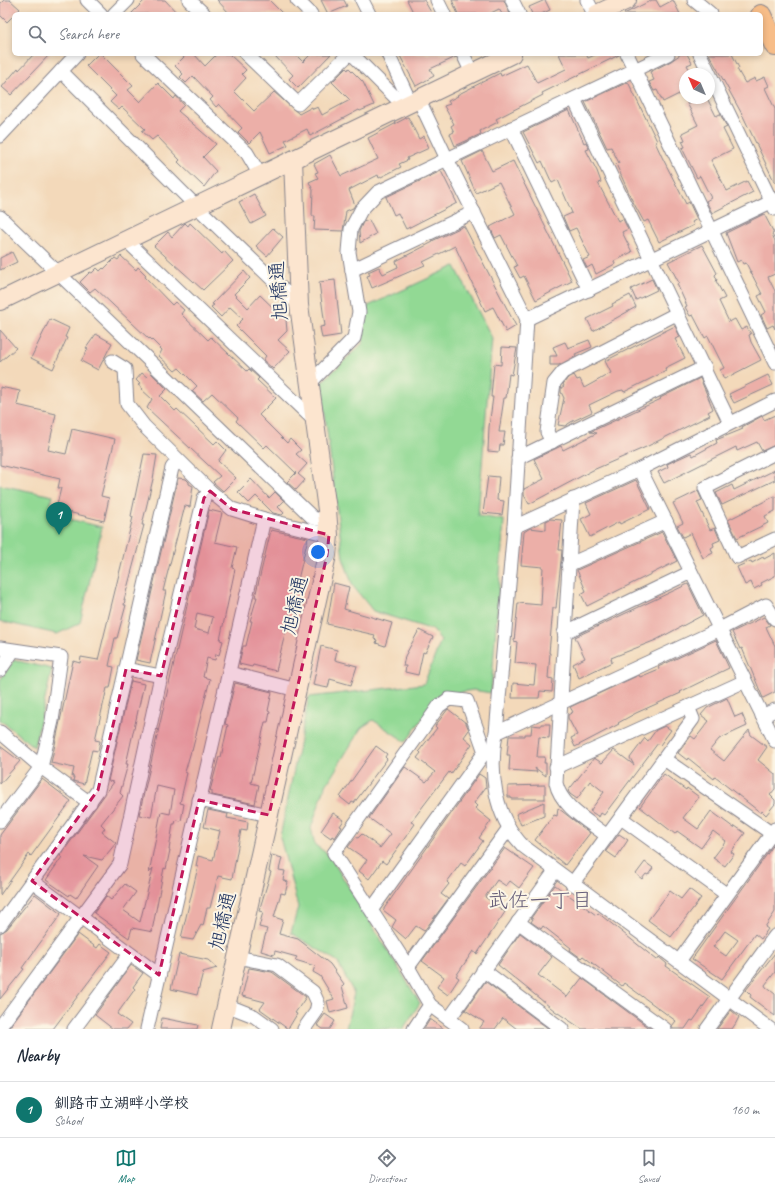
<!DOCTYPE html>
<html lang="en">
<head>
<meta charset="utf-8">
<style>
	body { margin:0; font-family:Caveat,"Klee One",sans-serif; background:#f2f2f3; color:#1f2937 }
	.compass { position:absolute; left:679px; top:68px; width:36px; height:36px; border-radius:50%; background:#fff; box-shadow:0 2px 6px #0003; rotate:316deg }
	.you { position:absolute; left:318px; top:552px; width:14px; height:14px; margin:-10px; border:3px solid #fff; border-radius:50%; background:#1a73e8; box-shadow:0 0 0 6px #1a73e833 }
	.badge { display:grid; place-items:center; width:26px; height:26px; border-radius:50%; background:#0f766e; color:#fff; font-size:13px; font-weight:700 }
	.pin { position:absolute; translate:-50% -33px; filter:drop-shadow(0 1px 2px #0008) }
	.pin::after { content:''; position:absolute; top:21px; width:14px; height:12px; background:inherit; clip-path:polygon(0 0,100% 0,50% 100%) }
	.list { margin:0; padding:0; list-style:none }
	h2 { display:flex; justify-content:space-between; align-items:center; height:52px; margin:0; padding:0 16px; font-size:17px }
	h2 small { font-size:13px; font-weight:400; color:#747a83 }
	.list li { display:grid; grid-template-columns:26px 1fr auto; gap:12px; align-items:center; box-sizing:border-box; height:56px; padding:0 16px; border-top:1px solid #e0e1e3 }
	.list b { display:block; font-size:15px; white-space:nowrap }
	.list p { margin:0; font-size:13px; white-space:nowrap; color:#747a83 }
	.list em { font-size:13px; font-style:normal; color:#747a83 }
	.icon { flex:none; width:22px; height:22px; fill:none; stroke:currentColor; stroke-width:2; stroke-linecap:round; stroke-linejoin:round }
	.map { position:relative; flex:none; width:775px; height:1029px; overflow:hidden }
	.search { position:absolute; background:#fff; box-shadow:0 2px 6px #0003; left:12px; right:12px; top:12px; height:44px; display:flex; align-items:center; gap:10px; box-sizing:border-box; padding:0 14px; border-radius:6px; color:#747a83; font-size:15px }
	.sheet { height:108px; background:#fff }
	nav { display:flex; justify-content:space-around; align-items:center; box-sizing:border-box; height:56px; border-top:1px solid #e0e1e3; background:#fff; font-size:11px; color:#747a83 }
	nav a { display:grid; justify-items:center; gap:2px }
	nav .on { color:#0f766e }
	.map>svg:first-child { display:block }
	.green { fill:#92d994; stroke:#568479 }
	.building { fill:#ecafa8; fill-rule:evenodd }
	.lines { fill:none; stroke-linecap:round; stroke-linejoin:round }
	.street-casing { stroke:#87848c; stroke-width:15 }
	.secondary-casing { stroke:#87848c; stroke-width:20 }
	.primary-casing { stroke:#87848c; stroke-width:22 }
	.street { stroke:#fff; stroke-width:13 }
	.secondary { stroke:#fce5cf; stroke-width:18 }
	.primary { stroke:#f7bd88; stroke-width:20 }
	.marked { fill:#c2185b; fill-opacity:0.2; stroke:#c2185b; stroke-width:3; stroke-dasharray:8 5; stroke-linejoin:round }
	.labels { text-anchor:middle; stroke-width:4; stroke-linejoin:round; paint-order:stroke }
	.street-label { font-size:20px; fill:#1b2f5e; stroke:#fcf5e5 }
	.neighbourhood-label { font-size:21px; fill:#645c78; stroke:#fcf5e5 }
</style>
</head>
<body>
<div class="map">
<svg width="775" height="1029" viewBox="0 0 775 1029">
	<rect width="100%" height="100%" fill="#fcf5e5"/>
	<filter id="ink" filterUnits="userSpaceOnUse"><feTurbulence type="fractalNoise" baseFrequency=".025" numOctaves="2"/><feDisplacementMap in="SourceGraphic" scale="8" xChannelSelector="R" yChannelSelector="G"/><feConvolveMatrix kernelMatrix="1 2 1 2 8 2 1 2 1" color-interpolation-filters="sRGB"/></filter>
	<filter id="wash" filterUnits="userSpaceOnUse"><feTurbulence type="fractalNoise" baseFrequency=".012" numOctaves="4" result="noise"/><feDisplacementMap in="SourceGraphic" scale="16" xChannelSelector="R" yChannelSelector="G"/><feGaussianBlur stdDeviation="0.9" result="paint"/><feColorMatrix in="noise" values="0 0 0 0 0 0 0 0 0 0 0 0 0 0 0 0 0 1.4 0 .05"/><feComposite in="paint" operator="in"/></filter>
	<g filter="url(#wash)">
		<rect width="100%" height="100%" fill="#f3d9ba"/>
		<g class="green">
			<polygon points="455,266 492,338 478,516 504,520 491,693 473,690 438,696 406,742 373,720 361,728 325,787 311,828 315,845 329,855 420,1003 403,1029 346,1029 354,993 337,961 291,933 298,907 280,837 309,697 424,684 441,640 433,630 373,611 353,586 343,558 321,383 363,343 366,307"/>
			<polygon points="0,485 53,496 48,514 102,527 80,623 57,634 0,621"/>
			<polygon points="14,660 52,669 34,747 0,720 0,680"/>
		</g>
		<g id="blocks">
			<g class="building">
				<polygon points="4,0 10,0 20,9 7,22 0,15 0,4"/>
				<polygon points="145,0 165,0 178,14 131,14"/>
				<polygon points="217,0 269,0 283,14 230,14"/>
				<polygon points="321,0 344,0 347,6 328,14"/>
				<polygon points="407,0 424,0 432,14 414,14"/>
				<polygon points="452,0 504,0 510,14 502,14 499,9 489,14 458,14"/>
				<polygon points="545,0 550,10 541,14 532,14 529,7"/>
				<polygon points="652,0 656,0 660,7 673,0 680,14 624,14"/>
				<polygon points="34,54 50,54 11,95 2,87 18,68 19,70"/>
				<polygon points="98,54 101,54 133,86 128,90 140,102 158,83 174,99 176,96 184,105 178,111 216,144 203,157 216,171 204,187 178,162 180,160 157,136 152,140 142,131 145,129 122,107 119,110 110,102 116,96 86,66"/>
				<polygon points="187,54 194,54 205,66 217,54 229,54 246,70 242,74 246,78 234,91 254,111 274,92 299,114 312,107 313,109 318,107 322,115 350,100 332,82 346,68 348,70 349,68 363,82 374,105 360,111 359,110 310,136 307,129 285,140 288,145 270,153 260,132 249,143 238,132 242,128 219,104 216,107 210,100 213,97 193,76 186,83 180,77 183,74 175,66"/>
				<polygon points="273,54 295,54 303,62 311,54 331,54 298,88 289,79 293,75"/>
				<polygon points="399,54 455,54 456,57 430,69 434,76 416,86"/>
				<polygon points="559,54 586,54 588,58 597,54 619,55 542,93 543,95 496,119 498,122 480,131 481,134 455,146 450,134 454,132 451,126 454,124 444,106 450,104 448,101 458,96 457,95 500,73 501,76 527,64 537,83 566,69"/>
				<polygon points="681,54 687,54 692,63 687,65 692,74 685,74 685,91 663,102 657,90 654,91 649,82 654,80 650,72 671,61"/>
				<polygon points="709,54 732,54 739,68 737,69 745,83 755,78 756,81 765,77 769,86 765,88 775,109 775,183 743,116"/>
				<polygon points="628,82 657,141 655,142 662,157 686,204 689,202 697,219 692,222 694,225 659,242 648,220 644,222 632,200 616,164 619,163 611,147 607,148 585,102"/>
				<polygon points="697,98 707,98 716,116 720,114 727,127 723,129 733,149 711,160 727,191 747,181 753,192 712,213 706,201 711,198 700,176 697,178 682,148 685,147 682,141 685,140 682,133 698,125 687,103"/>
				<polygon points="569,110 584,143 586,142 589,149 586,150 597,171 601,182 598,183 618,221 623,219 628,229 622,232 632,252 614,261 615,264 596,274 592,265 587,268 583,260 590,257 576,228 569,231 563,217 572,213 558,180 552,183 542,161 539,163 523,132"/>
				<polygon points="408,117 419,139 424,136 429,148 407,158 408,160 399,164 401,167 379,178 378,175 349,190 355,205 353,208 346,211 343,231 314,230 315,216 312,216 313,190 309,182 318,178 315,173 318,172 314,164 330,155 341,176 378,159 368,138"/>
				<polygon points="482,151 492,171 513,161 572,281 536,300 524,276 520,278 514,267 517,266 501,235 495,238 490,227 515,214 499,182 476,193 462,161"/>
				<polygon points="441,171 457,203 406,229 398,213 394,215 386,197"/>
				<polygon points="254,194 266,216 251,224 239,202"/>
				<polygon points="764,214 774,233 772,234 775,241 775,274 768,277 775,291 775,329 773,325 767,328 761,315 766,312 758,296 762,294 746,263 743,264 741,260 737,262 726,233"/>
				<polygon points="369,220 376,234 360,243 359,231 363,222"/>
				<polygon points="185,223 188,226 190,223 222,254 224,251 233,261 203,290 154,246 168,232 172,237"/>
				<polygon points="464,226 516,326 506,332 493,307 485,311 455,246 423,262 425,265 372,288 367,276 370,275 368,272 379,267 383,274 398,267 396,261 433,242 432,241"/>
				<polygon points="273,228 283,237 267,256 256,246"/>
				<polygon points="702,245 717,273 715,275 717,280 716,281 725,298 719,301 729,322 735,319 741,330 747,327 751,334 749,335 751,342 761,360 724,379 720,370 724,368 708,336 705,338 693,315 690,316 685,307 687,306 677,284 679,283 668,262"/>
				<polygon points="12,252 17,262 0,270 0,258"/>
				<polygon points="121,256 136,270 138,267 146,275 145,277 172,305 175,302 184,310 181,314 208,340 211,337 247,371 249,369 259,378 257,380 276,398 259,415 287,443 290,439 301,450 296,454 307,464 298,474 305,480 296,490 287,482 296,473 267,445 264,448 236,421 238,418 212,393 203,401 192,391 197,386 179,368 175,371 159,356 162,350 150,338 149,339 95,288 90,292 80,282 90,272 92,273 97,268 100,271 103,268 104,269 115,258 118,260"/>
				<polygon points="244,271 250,278 234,294 248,308 260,295 286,320 287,331 278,340 290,351 273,369 263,360 266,356 236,326 243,319 230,307 221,317 211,307 214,305 212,304"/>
				<polygon points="652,279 657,290 636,300 631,289"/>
				<polygon points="335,280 341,335 322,338 320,327 325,326 319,282"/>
				<polygon points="630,295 636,307 593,331 587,319 613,306 612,304"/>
				<polygon points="50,319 69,328 65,337 67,338 53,369 31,358"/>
				<polygon points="675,326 680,337 675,339 685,358 665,368 666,371 624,392 623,390 618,391 589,405 592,412 571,422 565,426 558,425 564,398 561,392 561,388 564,386 563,384 568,378 574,375 577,380 580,379 584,388 611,373 605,361"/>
				<polygon points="0,330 16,348 0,362"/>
				<polygon points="96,334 112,343 98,370 81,361 88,349 86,348"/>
				<polygon points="589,340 592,347 575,354 576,356 559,365 550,365 550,356 557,356 553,347 565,342 568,348"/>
				<polygon points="502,347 517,348 512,375 509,374 506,398 504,398 499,432 505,432 503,445 500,445 499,452 488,451 489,427 493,397 491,397 494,364 501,365"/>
				<polygon points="142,373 147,377 151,373 167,389 160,396 175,411 177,409 214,444 217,441 226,450 218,461 236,478 223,491 213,482 220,476 147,408 152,399 141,389 142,388 138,385 140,384 136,380"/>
				<polygon points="768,375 773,385 734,403 729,394"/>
				<polygon points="700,378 713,409 708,412 710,415 646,447 593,470 529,504 524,495 524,489 544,479 534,459 561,446 563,450 597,433 590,432 661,399 660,398"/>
				<polygon points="0,387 20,391 17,405 56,414 48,450 66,454 72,429 115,439 101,496 109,498 104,521 56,509 61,488 58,488 60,479 0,465"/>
				<polygon points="775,415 775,445 762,451 757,442 737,451 736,447 664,483 658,472 668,467 667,464 691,453 693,456 717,443 716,440 743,429 742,427 762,416 764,420"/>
				<polygon points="144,454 157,455 153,479 142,525 144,525 124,600 125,600 124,605 126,605 117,638 115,638 109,666 114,667 110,688 107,688 95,740 100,741 98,751 92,750 84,784 73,781 74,777 72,777 74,768 51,763 73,661 80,663 81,657 98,660 133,517 131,516"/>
				<polygon points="775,470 775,480 722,505 716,493 732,485 734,490"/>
				<polygon points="488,476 499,477 497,500 504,501 502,515 483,513"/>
				<polygon points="178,478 186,479 189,482 189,484 193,486 190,507 185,506 167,575 163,591 166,591 150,663 136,660"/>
				<polygon points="251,479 269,498 275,492 284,501 278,507 284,513 282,515 273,513 256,496 249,503 238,492"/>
				<polygon points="636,480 650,509 620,524 619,522 590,537 581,519 591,514 586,503"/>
				<polygon points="698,491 702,500 697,502 710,530 715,528 720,540 713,543 714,546 711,548 713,553 703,558 691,533 683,537 677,526 683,523 673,503"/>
				<polygon points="775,496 775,511 765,516 768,523 737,538 728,520"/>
				<path d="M209,510L222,513L215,542L237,547L232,568L235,569L220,640L223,641L219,655L216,654L215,660L207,658L203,677L210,679L192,751H191L185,772L187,773L180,803L184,804L181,821L176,820L175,824H173L169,850H170L166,869L164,868L152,931L153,932L132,928L129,938L94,913L106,896L111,900L125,884L136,892L123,910L140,922L153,868L149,873L161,812L170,814L174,790L157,786L151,817L139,815ZM197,613L213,617L209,633L194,629Z"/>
				<polygon points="550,519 562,520 559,550 562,550 561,561 556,608 553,608 549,653 550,653 548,678 553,679 552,692 540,691 539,698 512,698 513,683 534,685 536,665 515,663 517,642 514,641 518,603 541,605 543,567 521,565 524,532 530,528 546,530 546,521"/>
				<polygon points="271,530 308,538 276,671 253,665 252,667 239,664 243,646 246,646 252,621 250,621 257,597 255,597"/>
				<polygon points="662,532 677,561 587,606 581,594 586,591 577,570"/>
				<polygon points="775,553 775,576 761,583 762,585 754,589 751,582 745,585 737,567 751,561 752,563 763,557 764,559"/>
				<polygon points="334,583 349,587 344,609 392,623 385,646 376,643 377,640 374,639 375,635 327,624"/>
				<polygon points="688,584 703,615 656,640 611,658 612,662 579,678 573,664 585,658 575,637"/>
				<polygon points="764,617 770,625 766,627 775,646 775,692 763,698 742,648 740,649 732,632"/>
				<polygon points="419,630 433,637 425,653 423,652 418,675 405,672 406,666 403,666 405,656"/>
				<polygon points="716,640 729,668 680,692 681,693 636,713 618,723 619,724 575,747 571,738 577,735 568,718 568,715 573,712 570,707 639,675 640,677 659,669 658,667"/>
				<polygon points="321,646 337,650 335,660 357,666 351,685 330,679 328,688 313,685"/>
				<polygon points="131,681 144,684 126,764 128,764 120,793 123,796 101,824 105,828 102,832 116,843 102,860 84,856 98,866 76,898 70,894 69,896 46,880 62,857 60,856 114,782 108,781"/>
				<polygon points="235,683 272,692 268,711 270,712 268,722 265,722 251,783 259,785 255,804 212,795 212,791 210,791 219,757 221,757 228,725 225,724"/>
				<polygon points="727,698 735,717 742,714 747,726 719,739 710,750 724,761 749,730 751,735 767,747 758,760 775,774 775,789 770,795 775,800 775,804 766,815 762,811 761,813 715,777 714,779 688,758 687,760 678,753 691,736 695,739 709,721 701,715 707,708"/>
				<polygon points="448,709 466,723 469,730 464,737 472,744 451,774 449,772 411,822 415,824 386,864 382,861 369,879 359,871 367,860 348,847 356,837 358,838 362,834 380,848 391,834 369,818 405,767 426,782 435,772 417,758 421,753 419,751 437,728 435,726"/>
				<polygon points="541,724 550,724 549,738 539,737 537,757 545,757 544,763 546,763 546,776 535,768 537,772 509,770 510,755 507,755 509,736 525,736 525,734 531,734 532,725 541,726"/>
				<polygon points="665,726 671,730 660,745 658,743 604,815 601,813 599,817 590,811 604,792 590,781 577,799 570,794 568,791 594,758 602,763 614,750 634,765 630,758 645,738 648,741 656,730"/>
				<polygon points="0,746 20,761 0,784"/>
				<polygon points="376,746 387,754 385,757 387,759 354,803 352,802 350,805 340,797"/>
				<polygon points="479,774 485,778 486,787 474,803 477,806 475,808 491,821 479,838 483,841 465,866 461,863 447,882 449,884 441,894 448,899 424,931 416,926 406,939 392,927 396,920 383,910"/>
				<polygon points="664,774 686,790 687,788 699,797 683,818 698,829 711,811 734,828 735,826 745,833 731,852 734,854 725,866 713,858 726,841 713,831 701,848 677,831 675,834 640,807"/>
				<polygon points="42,779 71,801 31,856 29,854 0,895 0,835"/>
				<polygon points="545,785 545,799 511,799 511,797 508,797 508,786"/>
				<polygon points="544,802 544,816 521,825 516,814"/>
				<polygon points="558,808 590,833 565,865 535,840 554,815 557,816"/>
				<polygon points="208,810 228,814 227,818 248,822 247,831 241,830 232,879 218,876 210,908 207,908 203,926 201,925 193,940 181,938 198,867 196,866 198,856 213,860 220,831 204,827"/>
				<polygon points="333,813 344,820 340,826 342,827 335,838 332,836 331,838 321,831"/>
				<polygon points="619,834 628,840 616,858 606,851"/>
				<path d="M775,843V912L765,927L768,929L761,939L755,934L722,979L692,959ZM725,931L738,940L726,956L713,947Z"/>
				<polygon points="505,848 534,868 519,888 510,881 506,886 497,880 485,897 505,912 477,954 473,951 456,976 459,978 448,995 437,987 444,977 422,961"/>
				<polygon points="272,855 282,858 279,870 285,871 283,880 288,882 285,894 281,893 274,917 283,920 279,934 298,939 330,964 344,984 342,986 348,1008 330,1013 327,1001 334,999 320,976 313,972 315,966 295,960 297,957 275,951 274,955 261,951 267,929 259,927 263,912 259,911 271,872 269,871"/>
				<polygon points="645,862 653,868 648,875 646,874 642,879 636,874"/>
				<polygon points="555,885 596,915 598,913 612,924 657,960 659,957 667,964 666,966 710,997 693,1021 691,1020 685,1029 673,1029 672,1026 676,1021 624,983 622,986 583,956 581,958 570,950 571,948 543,926 541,929 531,922 533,919 531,918"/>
				<polygon points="689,889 701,898 671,937 648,920 670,891 681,899"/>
				<polygon points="35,894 61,914 22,968 24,969 0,999 0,933 7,929"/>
				<polygon points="520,933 552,957 538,975 567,997 582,978 651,1029 582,1029 555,1011 498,965"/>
				<polygon points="78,934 97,948 100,944 111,952 53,1029 8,1029"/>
				<polygon points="775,953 775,972 765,985 766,987 775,994 775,1016 750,997 751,995 746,990"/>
				<polygon points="179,954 208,960 217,968 203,972 197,995 171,989"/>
				<polygon points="131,965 143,973 133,987 135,989 117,1014 131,1024 127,1029 113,1029 95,1015"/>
				<polygon points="249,968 272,972 306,997 295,1013 297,1014 288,1029 260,1009 265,1002 242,996"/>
				<polygon points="485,982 486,982 549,1029 517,1029 503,1018 495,1029 479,1029 484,1022 465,1010"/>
				<polygon points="731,1010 739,1017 736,1023 732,1029 717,1029"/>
				<polygon points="325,1014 335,1021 330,1029 323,1029 317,1025"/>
				<polygon points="162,1018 198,1025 197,1029 160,1029"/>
				<polygon points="430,1019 444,1029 424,1029"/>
			</g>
		</g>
	</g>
	<g filter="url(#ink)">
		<use href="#blocks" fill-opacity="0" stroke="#87848c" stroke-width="1"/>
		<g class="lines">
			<g class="street-casing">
				<g id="street">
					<polyline points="87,0 101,14"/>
					<polyline points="189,0 204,14"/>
					<polyline points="297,0 311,14"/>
					<polyline points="362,0 369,14"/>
					<polyline points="437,0 444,14"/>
					<polyline points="512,0 519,14"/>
					<polyline points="587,0 594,14"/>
					<polyline points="694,0 711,14"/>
					<polyline points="114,14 128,0"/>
					<polyline points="143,54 247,153 260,175"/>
					<polyline points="246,54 298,104 349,54"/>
					<polyline points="352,54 395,97 411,104"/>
					<polyline points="388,54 411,104"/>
					<polyline points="463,54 472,73"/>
					<polyline points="627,54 775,363"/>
					<polyline points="700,54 775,209"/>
					<polyline points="61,71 196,206 299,305"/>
					<polyline points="574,99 730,423"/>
					<path d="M419,100L447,159L527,319L514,527L496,733C489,773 494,816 523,846L770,1029"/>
					<polyline points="511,128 589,290"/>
					<polyline points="0,136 77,54"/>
					<polyline points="0,217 313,518 328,521"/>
					<polyline points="127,241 314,420"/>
					<polyline points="352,270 474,212"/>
					<polyline points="527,319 775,200"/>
					<polyline points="112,361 125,369 127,404 144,426 210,491 232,509 264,519 329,535"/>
					<polyline points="310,383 354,338 359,312 349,252 351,229 361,210 378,192 668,54"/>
					<polyline points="552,442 547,432 554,383 563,372 678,313"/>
					<polyline points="775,453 705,488 737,557 775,539"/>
					<polyline points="518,458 705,367"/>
					<polyline points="640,469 775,741"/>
					<path d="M573,499L556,783C561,807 590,822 607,836"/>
					<polyline points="514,527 640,469 775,401"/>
					<polyline points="568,565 666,521"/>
					<polyline points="564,633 691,572"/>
					<polyline points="0,648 61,657 52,721 41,767 0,821"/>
					<polyline points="126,669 161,676"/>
					<polyline points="0,670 13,651"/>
					<polyline points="229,673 297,690"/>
					<polyline points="762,716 775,710"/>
					<polyline points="0,732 41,767 90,803"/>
					<polyline points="496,733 720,629 766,605 775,619"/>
					<polyline points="664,759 771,833"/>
					<polyline points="556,767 745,681"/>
					<polyline points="199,800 269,815"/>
					<polyline points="621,818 726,894"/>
					<polyline points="32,881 159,975"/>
					<polyline points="572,884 693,719 688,707"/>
					<polyline points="372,909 485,752"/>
					<polyline points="518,922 665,1029"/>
					<polyline points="0,925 98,790 172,468 178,460"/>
					<polyline points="237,957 277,965 313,992 318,1003 316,1012 304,1029"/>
					<polyline points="679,961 775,829"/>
					<polyline points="408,967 509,828"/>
					<polyline points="483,970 562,1029"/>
					<polyline points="226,1005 254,1016 272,1029"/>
					<polyline points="430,1005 462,1029"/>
					<polyline points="449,1019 555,871"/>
					<polyline points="0,1027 120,864 161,676 204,498 210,491"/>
					<polyline points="74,1029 130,954"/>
					<polyline points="147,1029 264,519"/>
					<polyline points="414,1029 430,1005 408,967 334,853 439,706 449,699 467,701 485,752 492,754"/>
					<polyline points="707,1029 775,936"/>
				</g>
			</g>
			<g class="secondary-casing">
				<g id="secondary">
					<polyline points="597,14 627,0"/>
					<polyline points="0,301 512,54"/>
					<polyline points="221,1029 327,555 329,535 327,510 299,305 293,160"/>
				</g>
			</g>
			<g class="primary-casing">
				<polyline id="primary" points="761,15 775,46"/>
			</g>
			<use href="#street" class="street"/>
			<use href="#secondary" class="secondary"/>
			<use href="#primary" class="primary"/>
		</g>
	</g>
	<path class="marked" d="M210,491L232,509L329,535L327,555L269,815L199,800L159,975L32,881L98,790L126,669L161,676L204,498Z"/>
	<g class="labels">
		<g class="street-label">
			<text transform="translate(278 291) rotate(-94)" y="7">旭橋通</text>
			<text transform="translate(294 605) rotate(-77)" y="7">旭橋通</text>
			<text transform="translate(222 921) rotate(-77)" y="7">旭橋通</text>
		</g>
		<g class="neighbourhood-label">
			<text x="540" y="907">武佐一丁目</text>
		</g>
	</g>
</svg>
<svg class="compass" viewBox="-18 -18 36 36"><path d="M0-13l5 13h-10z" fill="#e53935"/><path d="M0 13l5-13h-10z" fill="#747a83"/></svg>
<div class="you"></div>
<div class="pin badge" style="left:59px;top:535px">1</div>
<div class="search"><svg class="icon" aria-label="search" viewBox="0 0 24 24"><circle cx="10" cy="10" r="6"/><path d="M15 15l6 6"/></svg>Search here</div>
</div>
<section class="sheet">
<h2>Nearby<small></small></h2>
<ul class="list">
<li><span class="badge">1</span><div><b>釧路市立湖畔小学校</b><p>School</p></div><em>160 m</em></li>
</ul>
</section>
<nav>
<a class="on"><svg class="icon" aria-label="map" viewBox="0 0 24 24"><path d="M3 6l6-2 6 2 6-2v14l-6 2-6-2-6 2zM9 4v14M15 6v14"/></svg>Map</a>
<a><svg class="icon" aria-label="directions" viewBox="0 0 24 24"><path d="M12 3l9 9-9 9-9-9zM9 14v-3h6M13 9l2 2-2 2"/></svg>Directions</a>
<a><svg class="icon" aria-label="saved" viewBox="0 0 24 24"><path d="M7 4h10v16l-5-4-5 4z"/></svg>Saved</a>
</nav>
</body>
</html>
